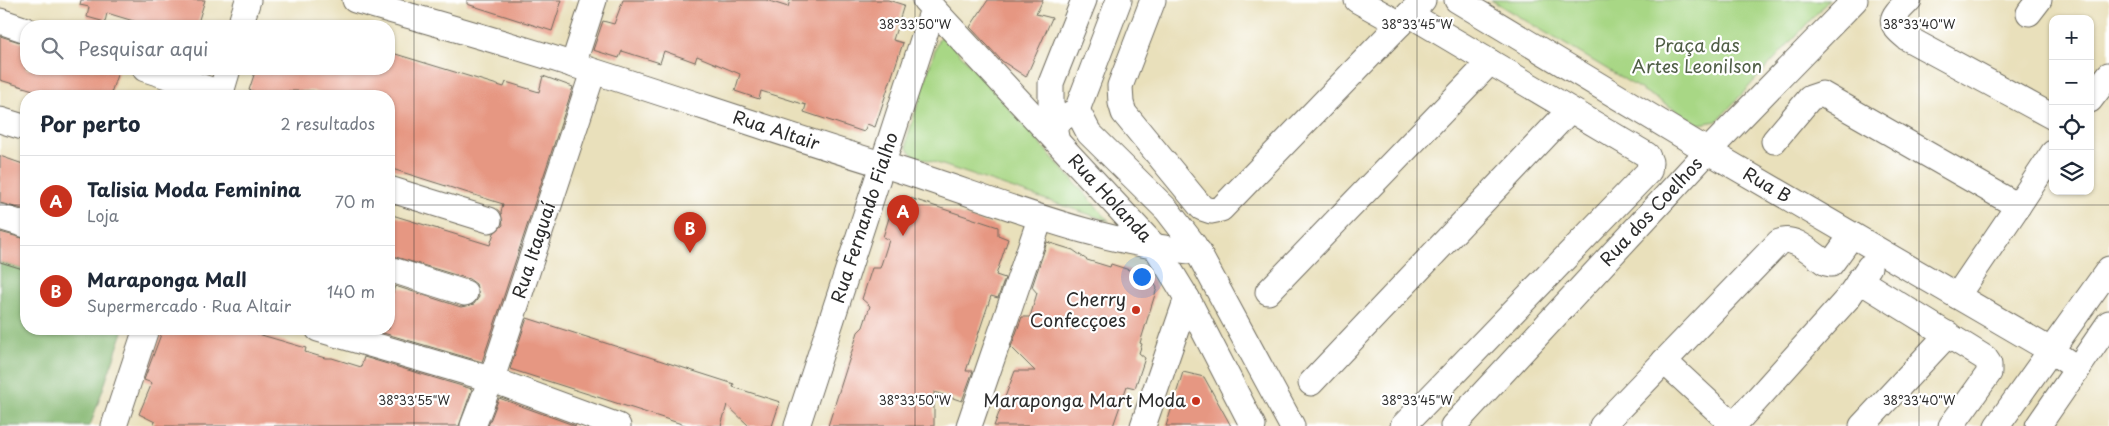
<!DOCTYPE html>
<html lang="pt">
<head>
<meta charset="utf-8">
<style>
	body { margin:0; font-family:"Playpen Sans",sans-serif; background:#f2f2f3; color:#1f2937 }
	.controls { position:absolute; right:15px; top:15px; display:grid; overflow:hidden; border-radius:10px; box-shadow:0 1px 4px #0004 }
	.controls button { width:45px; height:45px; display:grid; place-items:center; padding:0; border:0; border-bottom:1px solid #e0e1e3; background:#fff; color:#1f2937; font:25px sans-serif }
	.you { position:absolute; left:1141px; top:276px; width:18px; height:18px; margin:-12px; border:4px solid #fff; border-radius:50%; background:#1a73e8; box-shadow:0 0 0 8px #1a73e833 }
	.badge { display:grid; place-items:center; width:32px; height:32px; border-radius:50%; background:#c8321e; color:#fff; font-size:16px; font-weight:700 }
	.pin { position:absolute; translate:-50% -41px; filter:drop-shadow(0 1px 2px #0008) }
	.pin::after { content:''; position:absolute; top:26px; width:18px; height:15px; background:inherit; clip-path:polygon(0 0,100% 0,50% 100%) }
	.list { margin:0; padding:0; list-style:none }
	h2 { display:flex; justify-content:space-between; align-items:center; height:65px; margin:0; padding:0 20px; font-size:21px }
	h2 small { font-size:16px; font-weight:400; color:#747a83 }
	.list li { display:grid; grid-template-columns:32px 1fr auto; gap:15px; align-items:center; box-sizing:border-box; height:90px; padding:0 20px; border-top:1px solid #e0e1e3 }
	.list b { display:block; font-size:19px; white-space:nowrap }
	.list p { margin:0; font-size:16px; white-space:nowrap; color:#747a83 }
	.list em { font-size:16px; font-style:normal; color:#747a83 }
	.icon { flex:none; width:28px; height:28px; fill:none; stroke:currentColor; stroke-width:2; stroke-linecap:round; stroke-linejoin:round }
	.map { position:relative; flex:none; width:2109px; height:426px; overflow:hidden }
	.search { position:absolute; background:#fff; box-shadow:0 1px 4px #0004; left:20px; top:20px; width:375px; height:55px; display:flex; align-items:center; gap:12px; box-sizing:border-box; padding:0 18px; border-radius:20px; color:#747a83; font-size:19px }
	.panel { position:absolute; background:#fff; box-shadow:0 1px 4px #0004; left:20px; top:90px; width:375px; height:245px; border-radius:20px }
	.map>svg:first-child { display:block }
	.green { fill:#a8d785; stroke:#6a8158 }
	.forest { fill:#86b872; stroke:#58724e }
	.building { fill:#e69782 }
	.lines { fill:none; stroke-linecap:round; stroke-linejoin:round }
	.minor-casing { stroke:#6e6a5d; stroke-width:27 }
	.minor { stroke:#fff; stroke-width:25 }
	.ticks { fill:none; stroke:#2b2b2b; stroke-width:1; stroke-opacity:0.45 }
	.poi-dot { fill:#c8321e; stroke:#fff; stroke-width:2 }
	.labels { text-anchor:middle; stroke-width:4.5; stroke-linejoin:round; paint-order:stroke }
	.park-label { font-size:18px; fill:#505f46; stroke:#fff }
	.street-label { font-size:18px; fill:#2b2b2b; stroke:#fff }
	.poi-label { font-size:18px; fill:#2b2b2b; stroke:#fff; text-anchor:end }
	.ticks-label { font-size:12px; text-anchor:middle; fill:#2b2b2b; stroke:#fff; stroke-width:4.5; stroke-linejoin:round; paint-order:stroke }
</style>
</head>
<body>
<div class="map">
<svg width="2109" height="426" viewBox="0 0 2109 426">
	<rect width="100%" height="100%" fill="#fff"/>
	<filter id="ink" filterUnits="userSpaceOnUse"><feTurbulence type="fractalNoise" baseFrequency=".02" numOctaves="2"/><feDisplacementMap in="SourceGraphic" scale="10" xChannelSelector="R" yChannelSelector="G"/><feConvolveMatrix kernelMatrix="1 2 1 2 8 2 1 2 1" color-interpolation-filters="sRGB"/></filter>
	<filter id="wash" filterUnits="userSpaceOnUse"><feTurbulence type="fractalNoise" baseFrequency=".0096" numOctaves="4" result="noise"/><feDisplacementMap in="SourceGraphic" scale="20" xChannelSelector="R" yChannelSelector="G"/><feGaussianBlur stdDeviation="1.12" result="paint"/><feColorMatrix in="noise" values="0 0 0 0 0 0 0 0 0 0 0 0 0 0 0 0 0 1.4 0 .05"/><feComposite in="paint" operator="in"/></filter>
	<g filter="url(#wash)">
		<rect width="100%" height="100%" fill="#e9e0bb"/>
		<g class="green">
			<polygon points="1491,0 1829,0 1717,121 1699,124"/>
			<polygon points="941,37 945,37 1109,221 913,155 907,148 907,139 938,40"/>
		</g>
		<polygon class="forest" points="0,262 26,270 26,329 124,329 90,426 0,426"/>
		<g id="blocks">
			<g class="building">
				<polygon points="81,0 205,0 197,26 150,26 107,13 105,22 87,17 89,7 80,5"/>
				<polygon points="467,0 562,0 552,31 467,4"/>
				<polygon points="623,0 766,0 788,7 790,0 888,0 904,5 893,40 903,43 875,127 867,124 864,132 804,112 806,105 761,91 759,99 735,91 740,74 697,56 695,62 664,51 660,63 622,51 619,58 593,50 603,21 614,24"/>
				<polygon points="988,0 1043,0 1036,14 1052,18 1026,77 1002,61 970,27"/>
				<polygon points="0,36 26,44 26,69 108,69 118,72 110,96 53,96 0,80"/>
				<polygon points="389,52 504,87 506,82 539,92 543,76 573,87 482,362 373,330 389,329 389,306 395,286 461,307 474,304 479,297 476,284 469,279 389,255 389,214 490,245 494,233 503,225 501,212 503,204 389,168 389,96 329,96 313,91 288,91 286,96 270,96 249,90 256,69 389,69"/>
				<polygon points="0,156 26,165 26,210 0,203"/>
				<polygon points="904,196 998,227 998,235 1008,239 996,275 1005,278 998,298 991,296 966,371 973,371 962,401 934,392 934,426 828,426 858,332 863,327 870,306 862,299 872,268 880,268 889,240 883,237 894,202"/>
				<polygon points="0,232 26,239 26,270 0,262"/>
				<polygon points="1047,242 1073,250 1087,260 1110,267 1111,264 1151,277 1157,288 1140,343 1142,344 1139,353 1145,358 1135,388 1127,386 1113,426 994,426 1015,371 1035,371 1011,347 1022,317 1030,317 1037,293 1032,287"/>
				<polygon points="527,318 734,384 733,387 780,402 772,426 749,426 727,405 721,426 688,426 510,369"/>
				<polygon points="163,329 241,329 306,348 305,352 325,358 332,358 361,367 364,357 472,389 459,426 153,426 155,422 139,414 152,383 144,380"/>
				<polygon points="1183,372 1204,377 1231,426 1166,426"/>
				<polygon points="499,398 576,426 488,426"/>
			</g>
		</g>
	</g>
	<g filter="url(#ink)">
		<use href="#blocks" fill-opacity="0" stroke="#6e6a5d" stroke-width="1"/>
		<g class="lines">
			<g class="minor-casing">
				<g id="minor">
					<path id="s1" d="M355,0C427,21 500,41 571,64C676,97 779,133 884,165C989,197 1088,243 1199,252"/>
					<path id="s2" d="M925,0L1157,249L1187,298L1253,426"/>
					<polyline points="1153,0 1120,86 1121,103 1124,113 1202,208 1211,211 1221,209 1423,0"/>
					<polyline points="1357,0 1400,24"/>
					<path id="s3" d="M1457,0L1708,151L2050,350L2078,369"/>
					<path d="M1909,0C1891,18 1886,21 1907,38L2053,117"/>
					<polyline points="2029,13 2039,0"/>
					<polyline points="0,21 26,30"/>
					<polyline points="240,26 248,0"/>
					<polyline points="573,65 594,0"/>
					<polyline points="145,69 221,93"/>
					<polyline points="220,96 228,69"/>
					<polyline points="2090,100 2109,75"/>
					<polyline points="1077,110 1089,133 1167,210 1194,245 1292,426"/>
					<polyline points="1063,118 1077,110 1119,0"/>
					<polyline points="0,120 26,128"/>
					<polyline points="1056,137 1051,111 1051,83 1084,0"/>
					<polyline points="1774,141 1810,98 1822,94 2018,206 1957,296"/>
					<polyline points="389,189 489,220"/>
					<polyline points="2018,206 2053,153"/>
					<polyline points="0,217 26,225"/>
					<polyline points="389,269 465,293"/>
					<polyline points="1859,280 1985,358 1989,364 1989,373 1951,426"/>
					<polyline points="1268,292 1490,62"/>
					<polyline points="318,329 490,379 618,426"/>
					<polyline points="1664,361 1733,425"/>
					<polyline points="1311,383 1570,110"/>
					<polyline points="114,426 146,329"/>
					<path id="s4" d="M473,426L495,369L593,72"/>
					<path id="s5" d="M797,426L933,9"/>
					<polyline points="969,426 1040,219"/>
					<polyline points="1143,426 1187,298"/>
					<polyline points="1403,426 1649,171 1650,162 1647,155 1409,14"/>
					<path id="s6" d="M1453,426L1708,151L1855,0"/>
					<path d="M1602,426L1779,242C1795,235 1812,254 1826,263L1831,264L1852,235"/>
					<polyline points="1733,426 1847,299 1869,267"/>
					<polyline points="1862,426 1948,334"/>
					<polyline points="1997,426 2109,269"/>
					<polyline points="2038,426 2109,323"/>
				</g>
			</g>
			<use href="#minor" class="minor"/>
		</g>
	</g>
	<path class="ticks" d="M414,0V426M915,0V426M1417,0V426M1919,0V426M0,205H26M389,205H2109"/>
	<g class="poi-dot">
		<circle cx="1136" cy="310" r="5"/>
		<circle cx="1196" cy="401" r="5"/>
	</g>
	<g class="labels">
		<g class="park-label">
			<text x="1697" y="52">Praça das<tspan x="1697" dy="21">Artes Leonilson</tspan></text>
		</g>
		<g class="street-label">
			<text dy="6" stroke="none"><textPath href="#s1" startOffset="441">Rua Altair</textPath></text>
			<text dy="6" stroke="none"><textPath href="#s3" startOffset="361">Rua B</textPath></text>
			<text dy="6" stroke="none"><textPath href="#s2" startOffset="271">Rua Holanda</textPath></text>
			<text dy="6" stroke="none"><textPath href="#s6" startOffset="292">Rua dos Coelhos</textPath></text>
			<text dy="6" stroke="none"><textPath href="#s5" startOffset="219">Rua Fernando Fialho</textPath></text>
			<text dy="6" stroke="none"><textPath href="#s4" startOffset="186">Rua Itaguaí</textPath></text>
		</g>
		<g class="poi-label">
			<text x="1126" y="306">Cherry<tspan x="1126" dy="21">Confecçoes</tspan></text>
			<text x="1186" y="407">Maraponga Mart Moda</text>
		</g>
	</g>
	<g class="ticks-label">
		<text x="915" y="29">38°33'50"W</text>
		<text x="1417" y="29">38°33'45"W</text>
		<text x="1919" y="29">38°33'40"W</text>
		<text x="414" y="405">38°33'55"W</text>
		<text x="915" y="405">38°33'50"W</text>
		<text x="1417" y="405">38°33'45"W</text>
		<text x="1919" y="405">38°33'40"W</text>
	</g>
</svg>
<div class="controls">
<button>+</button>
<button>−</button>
<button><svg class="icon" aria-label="locate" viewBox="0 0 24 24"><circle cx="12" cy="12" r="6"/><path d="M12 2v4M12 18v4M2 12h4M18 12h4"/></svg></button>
<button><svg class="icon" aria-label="layers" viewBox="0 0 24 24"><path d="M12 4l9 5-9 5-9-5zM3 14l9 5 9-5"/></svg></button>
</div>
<div class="you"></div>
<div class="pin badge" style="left:903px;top:236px">A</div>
<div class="pin badge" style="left:690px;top:253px">B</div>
<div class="search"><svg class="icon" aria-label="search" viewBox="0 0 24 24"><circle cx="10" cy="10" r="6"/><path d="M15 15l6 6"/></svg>Pesquisar aqui</div>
<section class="panel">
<h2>Por perto<small>2 resultados</small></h2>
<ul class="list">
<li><span class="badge">A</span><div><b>Talisia Moda Feminina</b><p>Loja</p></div><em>70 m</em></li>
<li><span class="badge">B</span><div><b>Maraponga Mall</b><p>Supermercado · Rua Altair</p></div><em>140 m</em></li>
</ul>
</section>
</div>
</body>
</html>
